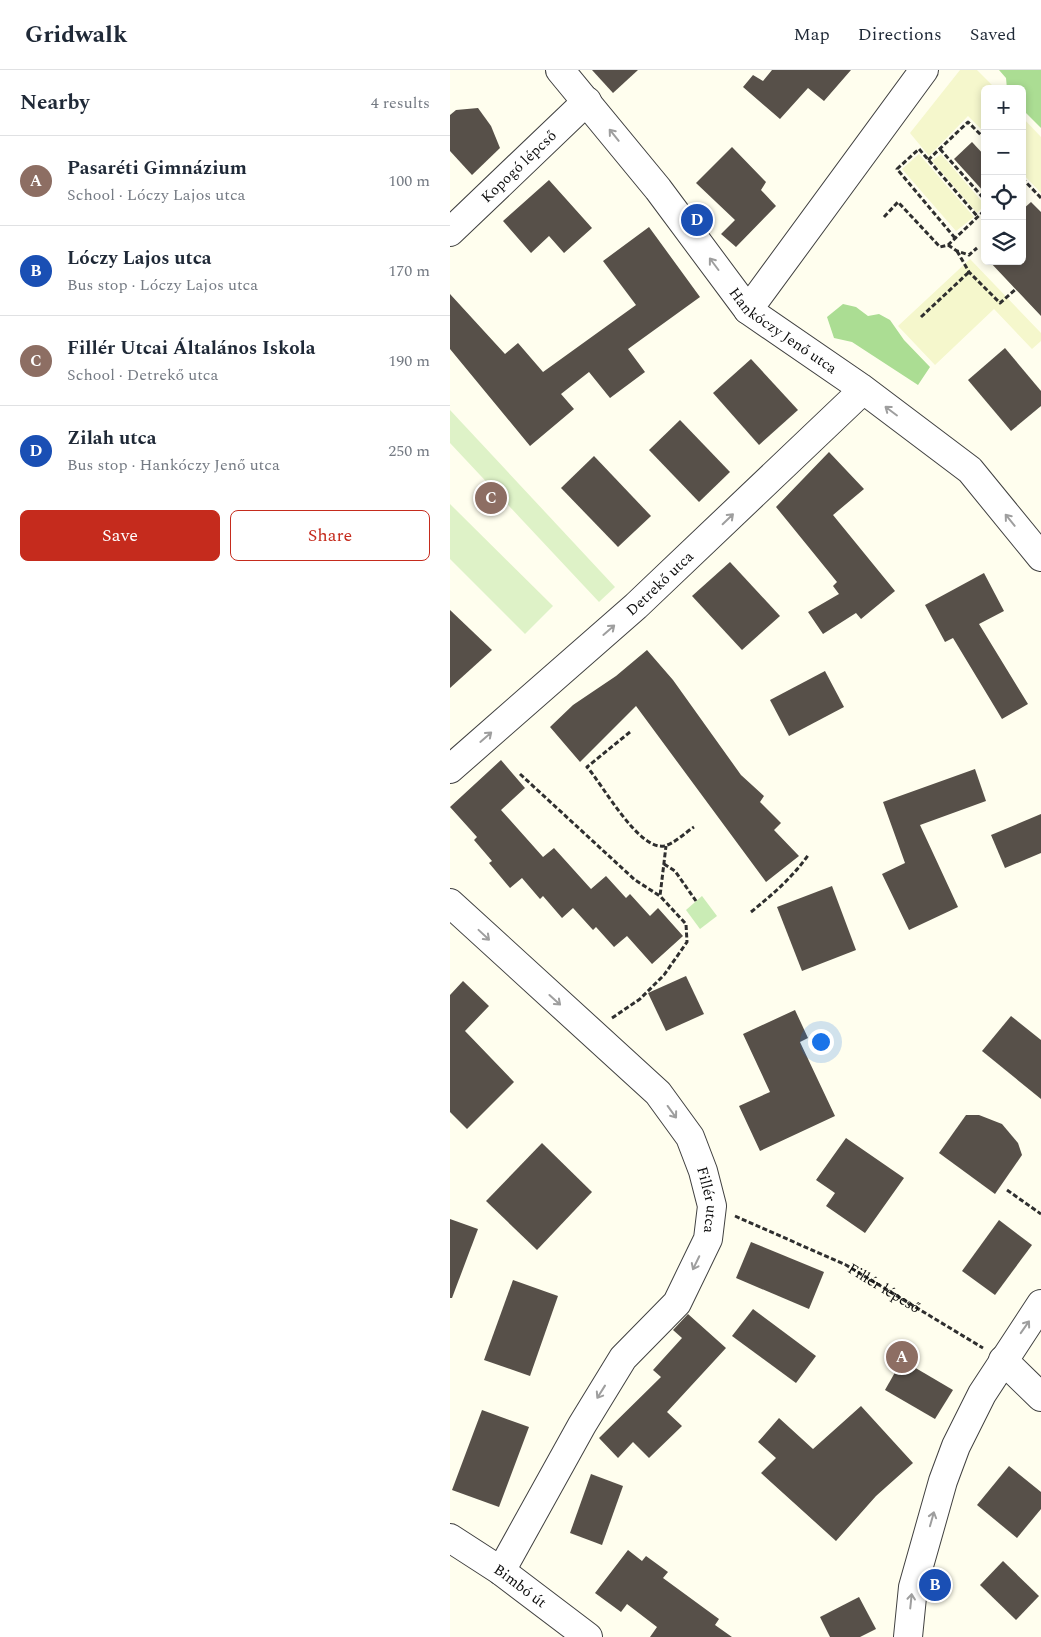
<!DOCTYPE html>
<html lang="en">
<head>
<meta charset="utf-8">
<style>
	body { margin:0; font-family:Spectral,serif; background:#f6f6f7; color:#1f2937 }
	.controls { position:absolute; right:15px; top:15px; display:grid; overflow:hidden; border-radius:8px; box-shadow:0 2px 8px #0003 }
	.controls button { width:45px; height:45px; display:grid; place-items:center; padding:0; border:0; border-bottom:1px solid #e0e1e3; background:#fff; color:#1f2937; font:25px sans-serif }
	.you { position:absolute; left:370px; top:971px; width:18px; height:18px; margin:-12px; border:4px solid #fff; border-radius:50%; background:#1a73e8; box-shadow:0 0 0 8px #1a73e833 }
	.badge { display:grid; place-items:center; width:32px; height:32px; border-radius:50%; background:#c52b1d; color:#fff; font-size:16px; font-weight:700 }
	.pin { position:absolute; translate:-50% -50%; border:2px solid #fff; box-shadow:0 1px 5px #0006 }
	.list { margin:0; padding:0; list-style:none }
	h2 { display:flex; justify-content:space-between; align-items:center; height:65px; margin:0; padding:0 20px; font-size:21px }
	h2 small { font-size:16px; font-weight:400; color:#747a83 }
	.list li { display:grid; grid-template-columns:32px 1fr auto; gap:15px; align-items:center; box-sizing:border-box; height:90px; padding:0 20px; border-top:1px solid #e0e1e3 }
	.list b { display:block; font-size:19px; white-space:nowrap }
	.list p { margin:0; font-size:16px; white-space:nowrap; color:#747a83 }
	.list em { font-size:16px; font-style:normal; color:#747a83 }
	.actions { display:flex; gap:10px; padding:15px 20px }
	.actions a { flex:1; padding:11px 0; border:1px solid #c52b1d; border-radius:8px; text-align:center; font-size:18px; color:#c52b1d }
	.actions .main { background:#c52b1d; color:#fff }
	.icon { flex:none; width:28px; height:28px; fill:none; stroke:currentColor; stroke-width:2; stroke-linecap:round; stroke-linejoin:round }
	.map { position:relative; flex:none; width:591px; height:1567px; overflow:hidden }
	header { display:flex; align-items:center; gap:30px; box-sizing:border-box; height:70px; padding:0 25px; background:#fff; border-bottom:1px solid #e0e1e3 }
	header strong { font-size:24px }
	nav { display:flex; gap:28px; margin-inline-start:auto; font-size:18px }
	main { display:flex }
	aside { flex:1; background:#fff }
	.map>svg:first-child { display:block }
	.farmland { fill:#f5f7cc }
	.green { fill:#caecb5 }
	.forest { fill:#abdd93 }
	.pitch { fill:#def2c7 }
	.building { fill:#575049 }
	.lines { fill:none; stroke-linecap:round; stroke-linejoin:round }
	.minor-casing { stroke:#404040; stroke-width:30 }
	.path { stroke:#2f2f2f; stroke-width:3; stroke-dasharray:5 2.5; stroke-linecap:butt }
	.minor { stroke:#fff; stroke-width:28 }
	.oneway { stroke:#9e9e9e }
	.labels { text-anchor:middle; stroke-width:5; stroke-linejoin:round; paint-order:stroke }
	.street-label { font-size:15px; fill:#0d0d0d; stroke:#fff }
</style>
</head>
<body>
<header>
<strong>Gridwalk</strong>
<nav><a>Map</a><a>Directions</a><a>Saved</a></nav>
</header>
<main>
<aside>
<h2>Nearby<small>4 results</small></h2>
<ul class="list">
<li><span class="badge" style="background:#8d6e63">A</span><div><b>Pasaréti Gimnázium</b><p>School · Lóczy Lajos utca</p></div><em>100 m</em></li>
<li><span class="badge" style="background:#1a4fb4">B</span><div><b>Lóczy Lajos utca</b><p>Bus stop · Lóczy Lajos utca</p></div><em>170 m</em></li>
<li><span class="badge" style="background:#8d6e63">C</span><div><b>Fillér Utcai Általános Iskola</b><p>School · Detrekő utca</p></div><em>190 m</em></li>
<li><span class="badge" style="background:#1a4fb4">D</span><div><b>Zilah utca</b><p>Bus stop · Hankóczy Jenő utca</p></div><em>250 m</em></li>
</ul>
<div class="actions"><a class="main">Save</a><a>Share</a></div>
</aside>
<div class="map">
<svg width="591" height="1567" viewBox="0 0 591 1567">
	<rect width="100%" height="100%" fill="#fffeee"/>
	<g class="farmland">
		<polygon points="510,0 527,0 546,19 535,19 535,63 518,46 479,86 460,63"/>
		<polygon points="572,47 591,67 591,123 572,103"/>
		<polygon points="469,84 524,147 506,161 452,99"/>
		<polygon points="491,84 535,135 527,143 482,91"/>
		<polygon points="520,189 591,263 591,271 582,279 544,239 485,295 448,256"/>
	</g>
	<polygon class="green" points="252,826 267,846 250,859 236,840"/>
	<g class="forest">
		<polygon points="549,0 591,0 591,58 572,39 572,19 557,19 556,8"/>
		<polygon points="393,234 406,237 418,246 429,244 440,250 454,270 480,297 468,315 402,272 384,268 377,247"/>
	</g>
	<g class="pitch">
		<polygon points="0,340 165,517 149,532 0,373"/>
		<polygon points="0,434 103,536 75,564 0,489"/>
	</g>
	<g class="building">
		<polygon points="142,0 188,0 163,23"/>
		<polygon points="322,0 401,0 374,31 358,18 330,49 293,17 303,5 313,11"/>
		<polygon points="28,38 41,56 50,78 22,105 0,81 0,45 6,40"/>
		<polygon points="522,72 535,86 535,123 504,89"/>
		<polygon points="282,77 316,112 311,120 326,136 286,177 271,164 285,150 246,113"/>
		<polygon points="99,110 142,158 114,183 99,166 81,183 53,151"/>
		<polygon points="581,132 591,142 591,246 539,191 572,191 572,140"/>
		<polygon points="199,157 250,227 178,279 195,302 160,328 139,302 111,324 124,339 80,376 0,279 0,224 55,284 68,273 93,302 186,235 153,191"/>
		<polygon points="555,278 591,321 591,336 561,361 518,310"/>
		<polygon points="301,289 348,340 309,375 263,323"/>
		<polygon points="230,350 280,402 249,432 199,380"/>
		<polygon points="379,382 414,419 383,445 445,521 411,549 406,543 373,564 358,542 389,524 383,516 387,512 326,437"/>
		<polygon points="144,386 201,446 168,477 111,418"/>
		<polygon points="280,492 330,546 292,580 242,526"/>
		<polygon points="534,503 554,541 529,554 578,634 552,649 503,568 495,572 475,535"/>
		<polygon points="0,540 42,580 0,618"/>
		<polygon points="197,580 223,610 291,705 314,726 310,732 331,753 324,760 349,786 316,812 186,636 130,692 100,657 123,635 166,606"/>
		<polygon points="375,601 394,637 339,666 320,630"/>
		<polygon points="51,690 75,718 51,740 93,787 104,778 141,819 156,806 176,828 180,824 200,846 208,838 233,866 202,894 177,866 164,877 146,857 143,860 123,838 112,848 93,826 90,829 72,808 60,818 39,793 42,791 24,770 27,767 0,737"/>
		<polygon points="525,699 536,731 470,755 508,837 459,860 432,804 455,793 433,732"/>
		<polygon points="591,744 591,783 555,798 541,765"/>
		<polygon points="382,816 406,880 352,901 327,837"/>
		<polygon points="236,906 254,944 216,961 198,923"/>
		<polygon points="13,911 39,936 15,961 64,1012 17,1059 0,1042 0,925"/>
		<polygon points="345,940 358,968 350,972 385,1046 310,1081 289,1036 320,1022 293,964"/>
		<polygon points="561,946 591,970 591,1029 532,981"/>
		<polygon points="516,1045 529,1045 552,1054 568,1073 572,1085 545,1124 489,1083"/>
		<polygon points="396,1068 454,1108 415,1163 376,1136 385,1123 366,1110"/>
		<polygon points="92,1073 142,1122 87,1180 36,1131"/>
		<polygon points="0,1149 28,1159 2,1228 0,1228"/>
		<polygon points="549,1150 582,1175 545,1225 512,1201"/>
		<polygon points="301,1172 374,1202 359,1239 286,1208"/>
		<polygon points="63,1210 108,1226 80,1306 34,1290"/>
		<polygon points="303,1239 366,1286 346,1313 282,1266"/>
		<polygon points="238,1244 276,1278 217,1342 232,1356 199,1388 183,1372 168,1388 149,1368 211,1307 203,1300 232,1268 223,1260"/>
		<polygon points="452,1290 503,1320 485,1349 435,1320"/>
		<polygon points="411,1336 463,1393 426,1426 386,1471 311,1403 326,1388 308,1372 329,1348 363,1379"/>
		<polygon points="32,1340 79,1357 49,1437 2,1420"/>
		<polygon points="559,1396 591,1422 591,1439 567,1468 527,1435"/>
		<polygon points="141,1404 173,1416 152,1475 120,1463"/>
		<polygon points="178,1480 192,1491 196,1486 218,1502 213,1508 269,1549 265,1555 282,1567 200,1567 207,1557 177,1534 171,1542 145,1523"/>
		<polygon points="553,1491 589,1526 566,1550 530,1515"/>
		<polygon points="409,1527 426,1559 410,1567 380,1567 370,1547"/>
	</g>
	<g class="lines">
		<g class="minor-casing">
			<g id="minor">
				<path id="s2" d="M110,0L208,119L298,240L410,317L520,400L591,487"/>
				<path id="s3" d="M0,162L137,31"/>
				<polyline points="298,240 474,0"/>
				<path id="s4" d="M0,699L186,536L413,320"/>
				<path id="s5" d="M0,833L208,1023L240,1067L253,1101L262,1136L258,1169L227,1233L173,1288L132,1355L51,1501"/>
				<polyline points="553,1290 591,1327"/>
				<path id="s6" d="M0,1468L51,1501L138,1567"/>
				<polyline points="458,1567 463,1517 493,1411 506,1376 532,1324 591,1234"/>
			</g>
		</g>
		<g class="path">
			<polyline points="490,79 535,130"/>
			<polyline points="478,90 518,52 535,69"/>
			<polyline points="572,108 591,128"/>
			<polyline points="434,147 448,132 490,177 498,175 535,140"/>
			<polyline points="505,168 447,99 469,79 528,147"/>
			<polyline points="498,175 507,181 519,185 527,178"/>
			<polyline points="507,181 519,202 550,233 566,219"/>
			<polyline points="471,247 519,202"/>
			<path d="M180,662L137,697C153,715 188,780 214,776C224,774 236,762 244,757"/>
			<polyline points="70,704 185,810 210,826 216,776"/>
			<polyline points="214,794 225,801 246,831"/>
			<path d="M301,842C323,824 343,807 359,784"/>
			<polyline points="162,948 190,929 214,905 237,872 236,854 210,826"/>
			<polyline points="557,1120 591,1144"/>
			<path id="s1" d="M285,1146L396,1195L533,1278"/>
		</g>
		<use href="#minor" class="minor"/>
	</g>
	<defs><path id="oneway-shaft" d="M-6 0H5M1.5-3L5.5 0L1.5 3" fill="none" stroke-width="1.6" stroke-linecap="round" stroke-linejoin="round" transform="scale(1.25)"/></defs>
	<g class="oneway">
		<use href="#oneway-shaft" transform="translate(164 65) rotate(-129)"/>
		<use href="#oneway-shaft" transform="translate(264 194) rotate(-127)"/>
		<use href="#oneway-shaft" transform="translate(441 341) rotate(-143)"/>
		<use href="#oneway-shaft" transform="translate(278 449) rotate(-44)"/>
		<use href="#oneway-shaft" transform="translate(560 450) rotate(-129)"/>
		<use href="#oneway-shaft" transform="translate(159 560) rotate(-41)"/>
		<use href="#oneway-shaft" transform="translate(36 667) rotate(-41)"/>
		<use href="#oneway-shaft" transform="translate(34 865) rotate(43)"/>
		<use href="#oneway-shaft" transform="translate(105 930) rotate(42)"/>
		<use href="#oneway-shaft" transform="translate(222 1042) rotate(54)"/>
		<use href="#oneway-shaft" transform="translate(246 1193) rotate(116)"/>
		<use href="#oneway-shaft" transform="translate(575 1257) rotate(-55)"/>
		<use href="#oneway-shaft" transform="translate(151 1322) rotate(122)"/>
		<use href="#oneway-shaft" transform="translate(482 1449) rotate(-74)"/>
		<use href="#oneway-shaft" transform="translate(461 1531) rotate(-84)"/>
	</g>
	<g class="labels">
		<g class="street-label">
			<text dy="5" stroke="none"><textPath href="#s3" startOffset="95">Kopogó lépcső</textPath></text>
			<text dy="5" stroke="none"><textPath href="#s2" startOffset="345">Hankóczy Jenő utca</textPath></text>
			<text dy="5" stroke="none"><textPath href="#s4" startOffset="280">Detrekő utca</textPath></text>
			<text dy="5" stroke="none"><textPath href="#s5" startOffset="402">Fillér utca</textPath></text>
			<text dy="5" stroke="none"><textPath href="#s1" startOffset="166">Fillér lépcső</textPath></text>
			<text dy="5" stroke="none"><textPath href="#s6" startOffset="85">Bimbó út</textPath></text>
		</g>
	</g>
</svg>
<div class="controls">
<button>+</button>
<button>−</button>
<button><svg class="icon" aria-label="locate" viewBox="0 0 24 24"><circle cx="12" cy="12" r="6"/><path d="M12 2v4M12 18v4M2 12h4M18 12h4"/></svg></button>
<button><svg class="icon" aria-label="layers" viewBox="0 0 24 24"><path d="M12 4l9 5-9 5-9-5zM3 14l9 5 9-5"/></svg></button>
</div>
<div class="you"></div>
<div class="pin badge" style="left:452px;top:1287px;background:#8d6e63">A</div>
<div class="pin badge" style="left:485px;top:1515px;background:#1a4fb4">B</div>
<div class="pin badge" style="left:41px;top:428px;background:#8d6e63">C</div>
<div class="pin badge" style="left:247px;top:150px;background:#1a4fb4">D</div>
</div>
</main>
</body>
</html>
